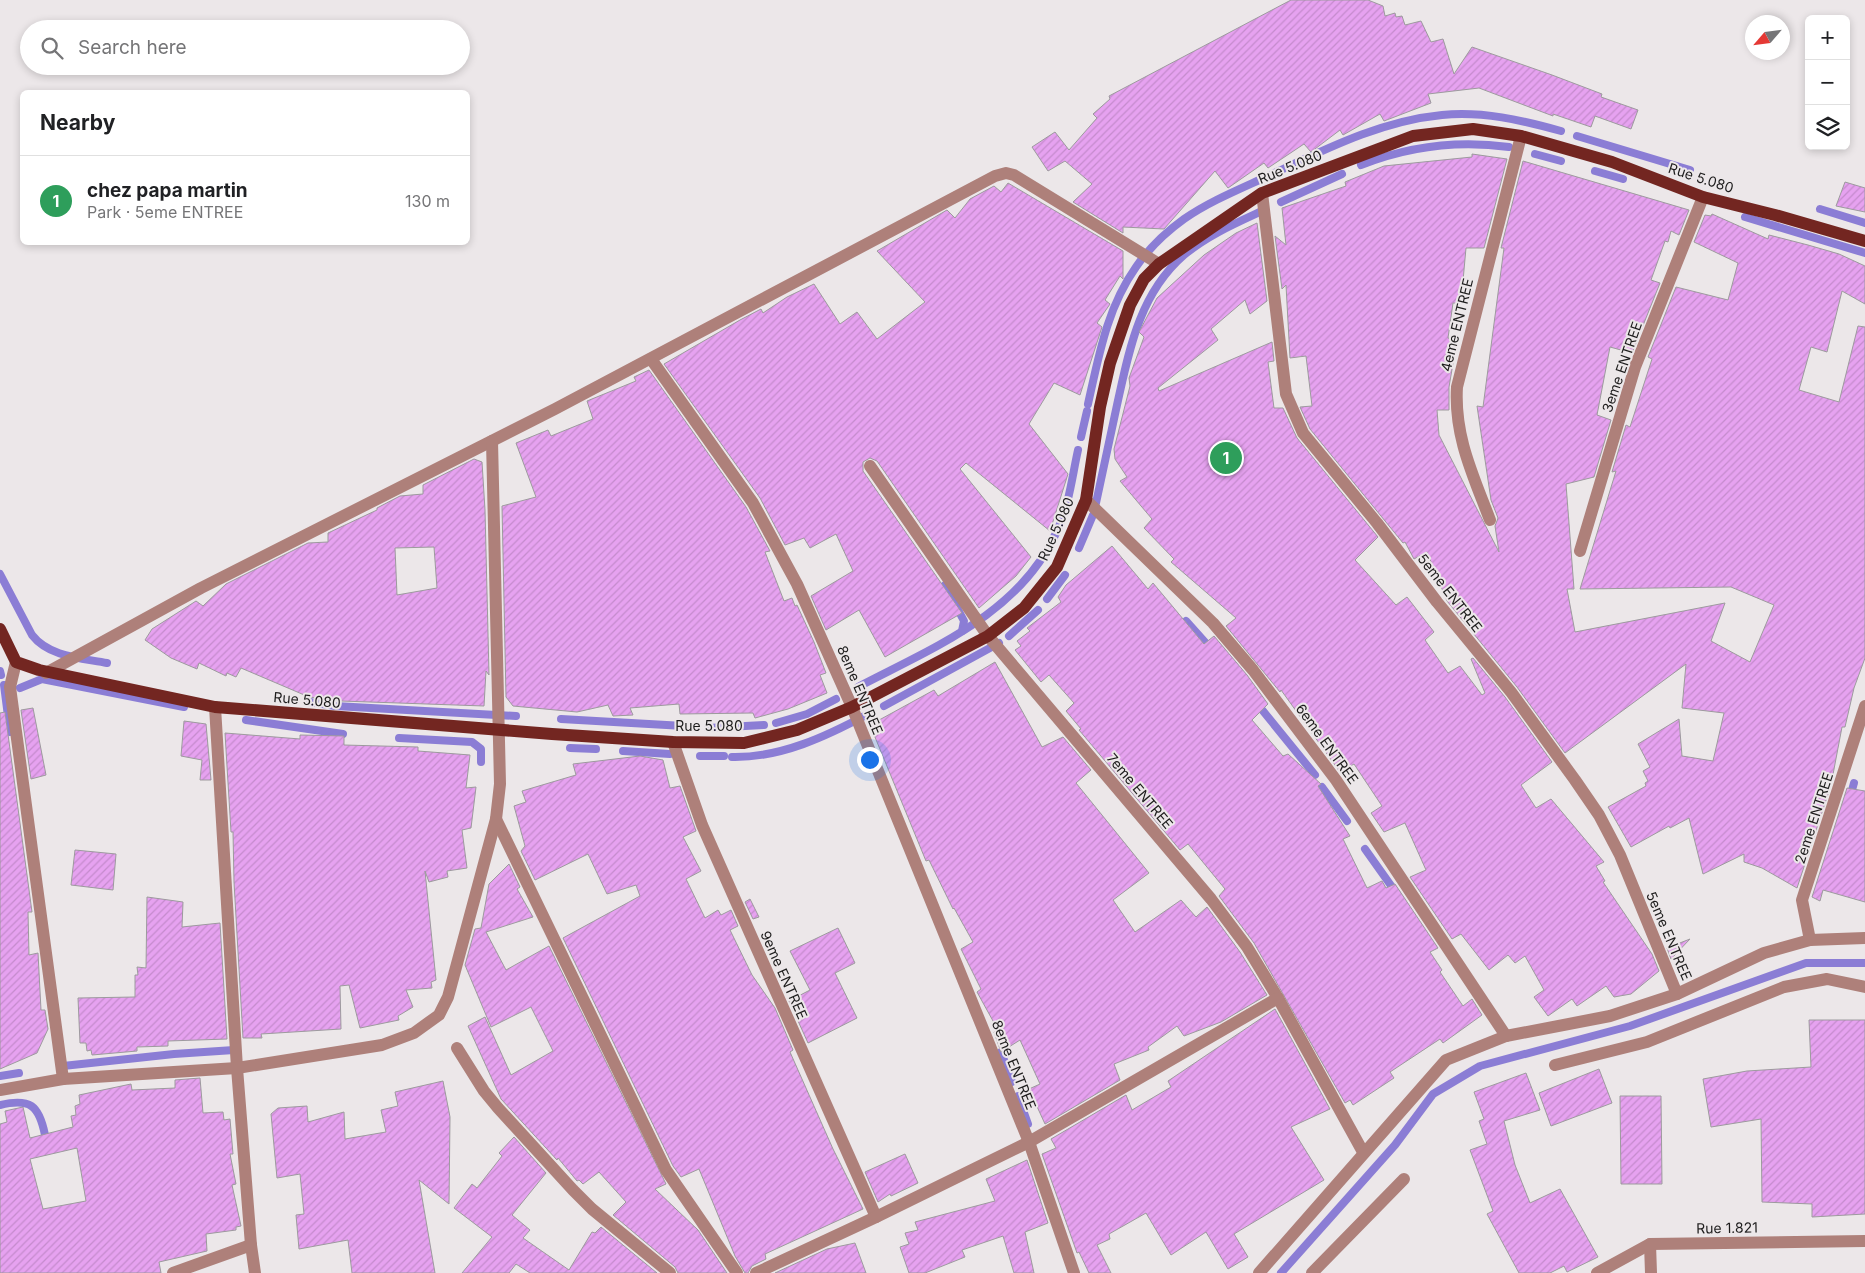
<!DOCTYPE html>
<html lang="en">
<head>
<meta charset="utf-8">
<style>
	body { margin:0; font-family:Inter,sans-serif; background:#f6f6f6; color:#202124 }
	.controls { position:absolute; right:15px; top:15px; display:grid; overflow:hidden; border-radius:8px; box-shadow:0 2px 8px #0003 }
	.controls button { width:45px; height:45px; display:grid; place-items:center; padding:0; border:0; border-bottom:1px solid #e0e0e0; background:#fff; color:#202124; font:25px sans-serif }
	.compass { position:absolute; left:1745px; top:15px; width:45px; height:45px; border-radius:50%; background:#fff; box-shadow:0 2px 8px #0003; rotate:242deg }
	.you { position:absolute; left:869px; top:759px; width:18px; height:18px; margin:-12px; border:4px solid #fff; border-radius:50%; background:#1a73e8; box-shadow:0 0 0 8px #1a73e833 }
	.badge { display:grid; place-items:center; width:32px; height:32px; border-radius:50%; background:#2563eb; color:#fff; font-size:16px; font-weight:700 }
	.pin { position:absolute; translate:-50% -50%; border:2px solid #fff; box-shadow:0 1px 5px #0006 }
	.list { margin:0; padding:0; list-style:none }
	h2 { display:flex; justify-content:space-between; align-items:center; height:65px; margin:0; padding:0 20px; font-size:21px }
	h2 small { font-size:16px; font-weight:400; color:#757577 }
	.list li { display:grid; grid-template-columns:32px 1fr auto; gap:15px; align-items:center; box-sizing:border-box; height:90px; padding:0 20px; border-top:1px solid #e0e0e0 }
	.list b { display:block; font-size:19px; white-space:nowrap }
	.list p { margin:0; font-size:16px; white-space:nowrap; color:#757577 }
	.list em { font-size:16px; font-style:normal; color:#757577 }
	.icon { flex:none; width:28px; height:28px; fill:none; stroke:currentColor; stroke-width:2; stroke-linecap:round; stroke-linejoin:round }
	.map { position:relative; flex:none; width:1865px; height:1273px; overflow:hidden }
	.search { position:absolute; background:#fff; box-shadow:0 2px 8px #0003; left:20px; top:20px; width:450px; height:55px; display:flex; align-items:center; gap:12px; box-sizing:border-box; padding:0 18px; border-radius:28px; color:#757577; font-size:19px }
	.panel { position:absolute; background:#fff; box-shadow:0 2px 8px #0003; left:20px; top:90px; width:450px; height:155px; border-radius:8px }
	.map>svg:first-child { display:block }
	.lines { fill:none; stroke-linecap:round; stroke-linejoin:round }
	.stream { stroke:#8b7dd5; stroke-width:8 }
	.building { fill:url(#building-hatch); stroke:#9d9a9e; fill-rule:evenodd }
	.minor { stroke:#ae807a; stroke-width:12 }
	.major { stroke:#732621; stroke-width:12 }
	.labels { text-anchor:middle; stroke-width:4; stroke-linejoin:round; paint-order:stroke }
	.street-label { font-size:14px; fill:#1d1c1c; stroke:#ece7e9 }
</style>
</head>
<body>
<div class="map">
<svg width="1865" height="1273" viewBox="0 0 1865 1273">
	<defs>
		<pattern id="building-hatch" width="6" height="6" patternUnits="userSpaceOnUse" patternTransform="scale(1.25)"><rect width="6" height="6" fill="#e6a2f0"/><path d="M-1 1l2-2M0 6l6-6M5 7l2-2" fill="none" stroke="#c58bcd"/></pattern>
	</defs>
	<rect width="100%" height="100%" fill="#ece7e9"/>
	<g class="lines">
		<g class="stream">
			<polyline points="1577,136 1690,170"/>
			<polyline points="1535,154 1561,161"/>
			<path d="M1361,165C1409,146 1458,140 1509,147"/>
			<polyline points="1595,171 1623,179"/>
			<polyline points="1281,202 1342,174"/>
			<polyline points="1820,209 1865,223"/>
			<polyline points="1745,217 1865,253"/>
			<path d="M1088,404C1099,355 1107,308 1136,267C1149,248 1166,232 1184,219C1210,201 1240,189 1268,176C1324,150 1380,121 1442,115C1482,111 1522,120 1561,131"/>
			<polyline points="1081,437 1087,411"/>
			<path d="M1096,503C1103,470 1110,438 1117,405C1129,351 1139,294 1184,255C1208,235 1236,223 1264,210"/>
			<polyline points="1079,548 1093,515"/>
			<path d="M0,574L32,635C49,657 81,658 107,663"/>
			<polyline points="945,585 964,621 962,631"/>
			<polyline points="1047,599 1065,575"/>
			<polyline points="1186,621 1211,649"/>
			<polyline points="1009,636 1038,610"/>
			<polyline points="0,671 1,675"/>
			<polyline points="4,685 10,732"/>
			<path d="M858,687C932,648 1020,614 1057,531C1069,506 1072,477 1078,450"/>
			<polyline points="20,688 42,679 184,707"/>
			<polyline points="310,702 335,706 516,716"/>
			<polyline points="884,706 999,643"/>
			<polyline points="1259,706 1315,775"/>
			<polyline points="561,719 684,726"/>
			<polyline points="246,720 343,734"/>
			<polyline points="776,723 807,714 836,699"/>
			<polyline points="708,728 764,725"/>
			<polyline points="399,738 472,742 481,749 481,762"/>
			<polyline points="570,748 596,749"/>
			<polyline points="623,751 670,754"/>
			<polyline points="700,756 724,756"/>
			<path d="M732,757C781,758 827,736 868,714"/>
			<polyline points="1322,787 1347,821"/>
			<polyline points="1850,797 1854,783"/>
			<polyline points="1365,849 1397,894"/>
			<polyline points="1001,1052 1012,1082"/>
			<polyline points="63,1066 174,1054 234,1050"/>
			<polyline points="0,1076 19,1073"/>
			<polyline points="1018,1096 1028,1124"/>
			<path d="M0,1105C30,1098 39,1105 45,1135"/>
			<polyline points="1281,1273 1395,1145 1433,1094 1480,1066 1630,1026 1806,963 1865,963"/>
		</g>
	</g>
	<g class="building">
		<polygon points="1291,0 1368,0 1383,6 1385,16 1395,13 1396,17 1402,16 1405,25 1421,21 1431,42 1443,39 1454,74 1472,47 1552,75 1602,94 1601,97 1638,110 1631,129 1595,116 1591,127 1553,114 1553,116 1479,88 1428,94 1431,103 1384,121 1380,114 1343,135 1340,130 1311,152 1304,144 1268,168 1264,163 1228,188 1215,171 1164,229 1123,227 1123,233 1073,202 1092,184 1065,161 1048,171 1032,147 1055,132 1069,150 1097,118 1093,114 1110,99 1109,96"/>
		<polygon points="1472,154 1507,159 1484,248 1466,248 1461,303 1453,303 1448,338 1457,340 1449,387 1449,410 1437,410 1439,435 1499,552 1495,526 1498,518 1491,500 1477,406 1483,407 1504,248 1501,248 1523,161 1689,210 1679,235 1671,231 1668,242 1665,241 1651,280 1660,283 1632,353 1610,347 1597,415 1611,420 1594,477 1566,484 1574,589 1567,589 1575,632 1725,603 1711,641 1750,662 1774,605 1731,587 1580,589 1616,471 1612,472 1626,425 1630,427 1652,359 1648,357 1676,287 1728,300 1738,263 1694,242 1705,215 1711,216 1712,214 1768,239 1769,235 1808,245 1839,254 1865,266 1865,304 1842,291 1827,352 1811,347 1799,390 1839,402 1858,326 1865,327 1865,658 1854,688 1845,727 1842,727 1831,785 1797,888 1762,868 1744,862 1744,854 1703,874 1689,818 1670,828 1669,826 1631,847 1608,807 1646,786 1645,783 1648,781 1643,771 1650,767 1638,744 1679,719 1682,756 1713,761 1724,713 1682,708 1686,664 1565,753 1517,687 1447,601 1427,552 1414,559 1405,542 1403,543 1310,429 1300,407 1312,406 1306,356 1290,358 1286,285 1282,289 1275,236 1286,245 1282,208 1346,186 1345,182 1384,166 1472,157"/>
		<polygon points="1845,182 1865,188 1865,212 1836,206"/>
		<polygon points="1008,183 1123,251 1123,279 1120,276 1105,300 1110,304 1097,323 1102,327 1080,395 1054,383 1029,424 1068,474 1050,531 966,463 960,469 1031,557 1016,576 979,608 877,461 870,458 863,462 863,471 962,613 885,657 859,610 826,630 811,596 853,571 836,534 810,548 804,538 785,545 760,498 664,364 740,320 761,309 763,313 787,297 814,284 840,324 857,312 877,339 925,302 877,251 947,210 955,218 970,199 994,186 1001,192"/>
		<polygon points="1257,223 1267,301 1250,314 1245,300 1211,329 1218,340 1158,388 1159,391 1272,342 1274,361 1268,362 1274,408 1283,408 1297,438 1378,537 1355,560 1396,605 1407,597 1434,632 1425,640 1448,673 1460,666 1482,695 1485,693 1471,659 1473,658 1505,697 1552,762 1521,785 1536,808 1551,799 1604,862 1596,866 1605,881 1603,882 1652,954 1659,971 1631,994 1614,997 1606,986 1577,1006 1572,999 1548,1016 1534,997 1544,990 1525,956 1515,963 1508,955 1489,970 1461,934 1452,939 1410,877 1426,870 1405,823 1384,832 1371,813 1382,806 1354,764 1340,772 1281,690 1280,692 1226,626 1236,618 1171,562 1174,559 1144,528 1152,519 1120,481 1127,477 1115,459 1114,449 1130,386 1129,378 1144,337 1139,332 1157,298 1204,255 1236,233"/>
		<polygon points="649,370 746,507 770,551 765,552 784,601 792,598 795,606 797,605 814,642 826,673 820,675 827,693 788,709 755,718 753,713 680,714 679,704 630,708 633,715 613,716 608,705 577,712 513,706 506,697 502,506 536,497 516,443 548,430 551,436 593,419 587,401 636,381 634,377"/>
		<path d="M474,459L482,462L485,510L489,675L486,671L484,706L341,701L309,697L241,668L236,677L227,673L226,676L199,663L197,669L171,658L145,640L152,629L196,601L203,606L226,584L308,543L328,542V533L377,510V508L400,496L423,494V485ZM434,547L437,588L397,595L395,548Z"/>
		<polygon points="1112,546 1148,589 1153,583 1204,644 1214,636 1247,675 1268,704 1252,720 1283,756 1288,754 1321,784 1318,786 1350,836 1343,839 1367,888 1382,881 1386,888 1395,884 1438,948 1430,952 1442,970 1440,972 1463,1006 1472,999 1482,1015 1443,1043 1440,1039 1390,1072 1394,1078 1353,1105 1350,1100 1345,1103 1254,943 1219,896 1225,889 1188,844 1180,850 1079,730 1081,729 1066,711 1074,703 1049,675 1041,682 1015,650 1021,646 1017,641 1030,631 1027,628 1061,602 1058,597 1066,585"/>
		<polygon points="995,662 1042,747 1063,737 1091,770 1076,783 1149,873 1113,900 1135,932 1181,900 1196,917 1207,907 1240,952 1267,995 1221,1022 1184,1036 1177,1026 1148,1047 1149,1050 1114,1064 1120,1080 1045,1124 1029,1089 1040,1084 1020,1040 1001,1052 994,1032 998,1030 977,992 981,989 961,949 973,942 954,908 953,909 929,860 926,861 870,725 934,690 938,696"/>
		<polygon points="33,708 46,775 31,779 21,710"/>
		<polygon points="5,712 32,912 28,912 29,955 38,953 41,1010 45,1010 48,1029 37,1053 0,1069 0,713"/>
		<polygon points="184,721 206,724 211,780 200,780 202,760 181,756"/>
		<polygon points="225,733 300,739 300,735 344,736 344,745 418,747 418,751 470,755 466,788 476,787 471,828 462,830 467,868 447,871 448,877 429,882 425,871 436,980 431,982 432,988 406,990 413,1007 398,1016 399,1020 360,1028 349,985 340,986 341,1029 261,1034 262,1038 243,1038 234,882 233,832 231,832"/>
		<polygon points="640,756 663,760 670,788 680,786 696,831 683,837 701,871 686,879 705,918 718,910 721,915 731,910 738,926 730,930 752,975 775,1008 793,1050 790,1052 833,1149 863,1209 765,1254 766,1259 752,1266 748,1273 745,1273 735,1256 699,1169 681,1177 673,1166 563,938 640,896 636,885 607,894 588,854 535,880 521,851 525,846 514,806 526,802 522,791 576,775 573,764"/>
		<polygon points="1847,788 1865,791 1865,902 1823,890 1820,901 1812,897"/>
		<polygon points="75,850 116,854 113,890 71,885"/>
		<polygon points="509,864 520,887 517,889 533,917 486,932 506,970 549,946 666,1184 655,1189 698,1230 727,1273 678,1273 675,1267 613,1215 626,1202 599,1172 583,1184 579,1180 577,1181 558,1158 557,1160 501,1099 468,1026 485,1017 511,1075 553,1051 531,1007 491,1027 465,965 475,929 481,928 489,884"/>
		<polygon points="147,897 183,902 182,927 220,923 227,1039 168,1041 168,1046 137,1047 137,1051 92,1055 91,1050 87,1051 86,1043 80,1043 78,998 135,997 135,975 138,975 137,967 146,968"/>
		<polygon points="750,899 759,917 753,919 745,902"/>
		<polygon points="838,928 855,963 835,973 857,1018 808,1043 789,1001 810,990 790,951"/>
		<polygon points="1690,939 1671,959 1667,948"/>
		<polygon points="1275,1009 1330,1109 1291,1127 1324,1180 1234,1234 1248,1257 1228,1269 1206,1232 1171,1255 1146,1213 1109,1234 1110,1239 1097,1245 1111,1273 1089,1273 1079,1252 1077,1253 1042,1154 1056,1148 1051,1139 1126,1095 1132,1110 1171,1087 1168,1081"/>
		<polygon points="1809,1020 1865,1020 1865,1214 1812,1217 1812,1204 1762,1202 1761,1119 1711,1127 1703,1079 1747,1071 1811,1067"/>
		<polygon points="1599,1069 1612,1103 1551,1126 1539,1093"/>
		<polygon points="1526,1073 1540,1110 1504,1121 1515,1165 1530,1203 1560,1189 1598,1257 1567,1272 1564,1266 1550,1273 1519,1273 1487,1214 1493,1211 1470,1150 1487,1144 1479,1121 1484,1119 1474,1092"/>
		<path d="M200,1078L203,1113L223,1112L224,1120L230,1119L233,1154H230L236,1184L232,1185L241,1226L236,1227V1230L206,1234L207,1251L159,1262L161,1273H0V1124L7,1122L5,1111L23,1107L30,1138L73,1127L71,1116L76,1115L75,1106L80,1104L79,1095L131,1084L132,1090L175,1088V1080ZM77,1148L86,1201L43,1209L30,1159Z"/>
		<polygon points="443,1081 450,1117 449,1204 419,1180 435,1273 352,1273 348,1240 299,1249 296,1215 304,1214 300,1174 277,1178 271,1114 278,1108 307,1106 308,1122 344,1112 345,1139 386,1132 381,1110 398,1106 395,1092"/>
		<polygon points="1620,1096 1661,1096 1662,1184 1621,1184"/>
		<polygon points="514,1137 546,1173 512,1215 530,1230 523,1238 569,1270 592,1232 595,1233 601,1227 657,1273 530,1273 516,1264 509,1273 462,1273 492,1237 454,1208 472,1184 477,1188 502,1156 499,1153"/>
		<polygon points="905,1154 918,1183 891,1196 890,1194 878,1202 865,1172"/>
		<polygon points="1027,1160 1048,1223 1025,1232 1034,1273 1014,1273 1003,1236 962,1250 965,1257 925,1273 909,1273 900,1247 909,1244 905,1233 918,1230 915,1222 995,1201 986,1179"/>
		<polygon points="855,1243 866,1273 775,1273 827,1249"/>
	</g>
	<g class="lines">
		<g class="minor">
			<polyline points="1262,193 1286,394 1303,433 1377,523 1437,602 1511,692 1575,780 1599,815 1620,855 1677,994"/>
			<polyline points="651,359 753,503 797,584 852,707 1029,1142 1074,1273"/>
			<polyline points="870,466 988,636 1211,899 1247,947 1278,998 1363,1152"/>
			<polyline points="1086,500 1213,623 1253,670 1336,780 1506,1036"/>
			<path d="M1490,520C1473,475 1454,436 1457,387L1521,136"/>
			<polyline points="1580,551 1635,367 1703,197"/>
			<polyline points="16,662 10,687 63,1079"/>
			<polyline points="46,673 201,588 555,409 995,176 1006,173 1014,175 1159,264"/>
			<polyline points="215,707 237,1068 251,1245 255,1273"/>
			<polyline points="673,742 702,825 876,1217"/>
			<polyline points="496,819 666,1170 737,1273"/>
			<polyline points="1810,940 1802,900 1865,706"/>
			<polyline points="457,1048 484,1091 498,1108 573,1190 592,1209 670,1273"/>
			<polyline points="1555,1065 1647,1042 1784,987 1827,979 1865,987"/>
			<polyline points="0,1090 63,1079 237,1068 382,1045 414,1033 439,1015 448,997 496,819 500,784 492,441"/>
			<polyline points="1650,1244 1651,1273"/>
			<polyline points="173,1273 251,1245"/>
			<polyline points="756,1273 876,1217 1029,1142 1278,998"/>
			<polyline points="1259,1273 1446,1060 1506,1036 1610,1016 1677,994 1764,953 1810,940 1865,938"/>
			<polyline points="1312,1273 1404,1179"/>
			<polyline points="1597,1273 1650,1244 1865,1241"/>
		</g>
		<polyline class="major" points="0,629 16,662 39,670 215,707 552,734 673,742 744,743 797,730 852,707 988,636 1024,608 1057,567 1086,500 1100,407 1110,363 1130,305 1144,279 1159,264 1262,193 1413,136 1473,129 1521,136 1612,162 1703,197 1775,215 1865,241"/>
	</g>
	<g class="labels">
		<g class="street-label">
			<text transform="translate(1290 167) rotate(-22)" y="5">Rue 5.080</text>
			<text transform="translate(1701 178) rotate(18)" y="5">Rue 5.080</text>
			<text transform="translate(1457 325) rotate(-76)" y="5">4eme ENTREE</text>
			<text transform="translate(1622 367) rotate(-71)" y="5">3eme ENTREE</text>
			<text transform="translate(1056 529) rotate(-66)" y="5">Rue 5.080</text>
			<text transform="translate(1450 593) rotate(52)" y="5">5eme ENTREE</text>
			<text transform="translate(860 690) rotate(67)" y="5">8eme ENTREE</text>
			<text transform="translate(307 700) rotate(5)" y="5">Rue 5.080</text>
			<text x="709" y="731">Rue 5.080</text>
			<text transform="translate(1327 744) rotate(54)" y="5">6eme ENTREE</text>
			<text transform="translate(1140 791) rotate(50)" y="5">7eme ENTREE</text>
			<text transform="translate(1814 818) rotate(-72)" y="5">2eme ENTREE</text>
			<text transform="translate(1669 936) rotate(67)" y="5">5eme ENTREE</text>
			<text transform="translate(784 975) rotate(66)" y="5">9eme ENTREE</text>
			<text transform="translate(1014 1065) rotate(68)" y="5">8eme ENTREE</text>
			<text transform="translate(1727 1228) rotate(-1)" y="5">Rue 1.821</text>
		</g>
	</g>
</svg>
<div class="controls">
<button>+</button>
<button>−</button>
<button><svg class="icon" aria-label="layers" viewBox="0 0 24 24"><path d="M12 4l9 5-9 5-9-5zM3 14l9 5 9-5"/></svg></button>
</div>
<svg class="compass" viewBox="-18 -18 36 36"><path d="M0-13l5 13h-10z" fill="#e53935"/><path d="M0 13l5-13h-10z" fill="#757577"/></svg>
<div class="you"></div>
<div class="pin badge" style="left:1226px;top:458px;background:#2e9e5b">1</div>
<div class="search"><svg class="icon" aria-label="search" viewBox="0 0 24 24"><circle cx="10" cy="10" r="6"/><path d="M15 15l6 6"/></svg>Search here</div>
<section class="panel">
<h2>Nearby<small></small></h2>
<ul class="list">
<li><span class="badge" style="background:#2e9e5b">1</span><div><b>chez papa martin</b><p>Park · 5eme ENTREE</p></div><em>130 m</em></li>
</ul>
</section>
</div>
</body>
</html>
